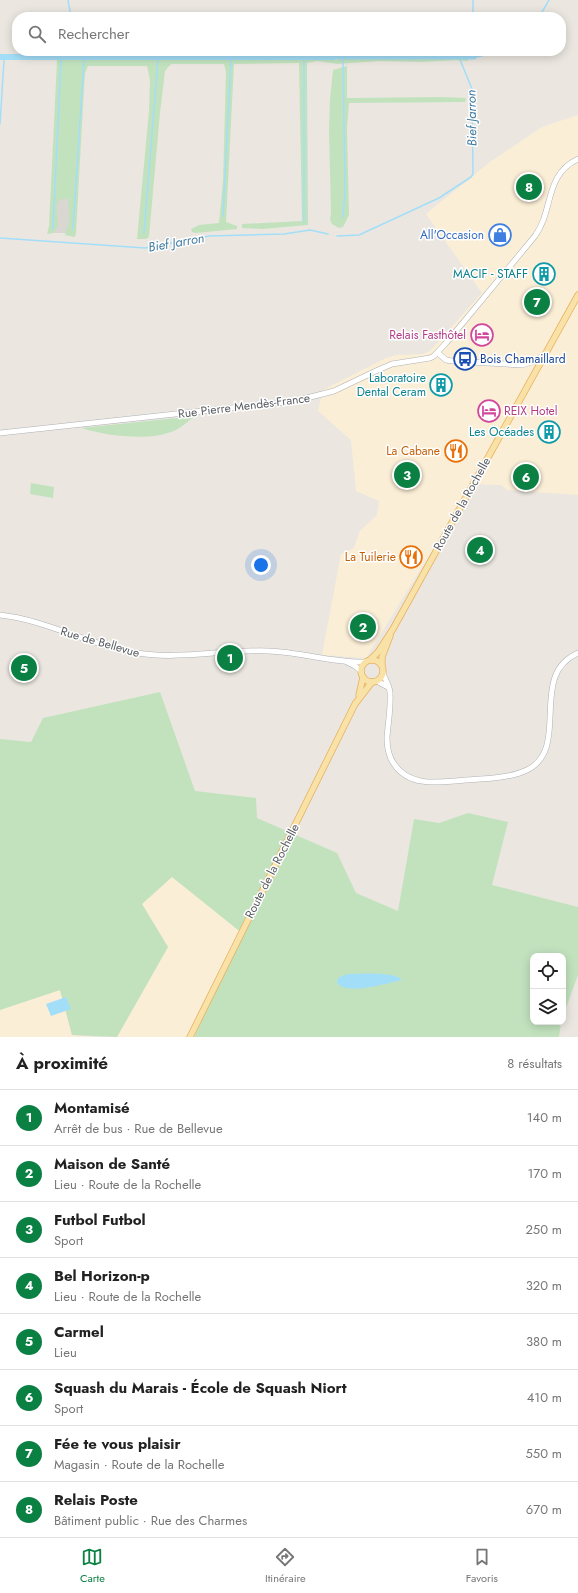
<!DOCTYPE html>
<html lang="fr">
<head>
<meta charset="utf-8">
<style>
	body { margin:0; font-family:Jost,sans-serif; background:#f2f2f2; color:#222 }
	.controls { position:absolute; right:12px; bottom:12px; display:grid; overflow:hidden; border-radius:8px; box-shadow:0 2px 10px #0003 }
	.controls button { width:36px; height:36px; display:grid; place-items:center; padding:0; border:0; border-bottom:1px solid #e0e0e0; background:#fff; color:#222; font:20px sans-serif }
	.you { position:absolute; left:261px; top:565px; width:14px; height:14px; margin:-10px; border:3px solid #fff; border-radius:50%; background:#1a73e8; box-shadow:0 0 0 6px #1a73e833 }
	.badge { display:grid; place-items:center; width:26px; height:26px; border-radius:50%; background:#0b8043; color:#fff; font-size:13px; font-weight:700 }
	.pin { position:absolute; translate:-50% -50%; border:2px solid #fff; box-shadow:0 1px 4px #0006 }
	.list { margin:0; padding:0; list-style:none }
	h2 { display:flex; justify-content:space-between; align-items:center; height:52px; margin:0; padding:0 16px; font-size:17px }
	h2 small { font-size:13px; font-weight:400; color:#767676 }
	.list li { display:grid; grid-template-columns:26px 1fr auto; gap:12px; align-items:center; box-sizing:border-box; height:56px; padding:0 16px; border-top:1px solid #e0e0e0 }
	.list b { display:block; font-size:15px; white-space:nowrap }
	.list p { margin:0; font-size:13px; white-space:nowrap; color:#767676 }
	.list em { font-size:13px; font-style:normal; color:#767676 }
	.icon { flex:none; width:22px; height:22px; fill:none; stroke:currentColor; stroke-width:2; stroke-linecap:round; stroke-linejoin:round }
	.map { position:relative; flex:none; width:578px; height:1037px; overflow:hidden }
	.search { position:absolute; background:#fff; box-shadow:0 2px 10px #0003; left:12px; right:12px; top:12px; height:44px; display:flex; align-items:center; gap:10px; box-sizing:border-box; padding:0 14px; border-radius:16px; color:#767676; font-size:15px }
	.sheet { height:500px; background:#fff }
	nav { display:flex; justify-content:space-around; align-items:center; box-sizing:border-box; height:56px; border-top:1px solid #e0e0e0; background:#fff; font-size:11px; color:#767676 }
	nav a { display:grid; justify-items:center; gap:2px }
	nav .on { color:#0b8043 }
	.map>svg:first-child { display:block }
	.commercial { fill:#fbeed6 }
	.industrial { fill:#dad7d3 }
	.green { fill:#c2e2be }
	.water { fill:#a3def9 }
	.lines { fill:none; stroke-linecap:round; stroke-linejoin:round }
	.stream { stroke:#a3def9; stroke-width:1.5 }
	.canal { stroke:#a3def9; stroke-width:5 }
	.secondary-casing { stroke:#adb1b5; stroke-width:6 }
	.primary-casing { stroke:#e8af5d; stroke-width:7 }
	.secondary { stroke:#fff; stroke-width:5 }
	.primary { stroke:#f9e2a7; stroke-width:5.5 }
	.labels { text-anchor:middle; stroke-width:3; stroke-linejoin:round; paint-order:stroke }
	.shop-label { font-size:12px; fill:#366cbe; stroke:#fff; text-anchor:end }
	.culture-label { font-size:12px; fill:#0d838f; stroke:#fff; text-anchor:end }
	.hotel-label { font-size:12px; fill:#b23c85; stroke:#fff; text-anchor:end }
	.transit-label { font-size:12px; fill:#164399; stroke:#fff; text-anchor:start }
	.street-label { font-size:12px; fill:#595d61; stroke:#fff }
	.food-label { font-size:12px; fill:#c56008; stroke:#fff; text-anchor:end }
	.water-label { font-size:13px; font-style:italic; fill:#407ba1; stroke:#fff }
</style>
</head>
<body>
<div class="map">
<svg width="578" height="1037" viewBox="0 0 578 1037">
	<rect width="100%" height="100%" fill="#ebe7e0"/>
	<g class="commercial">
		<polygon points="578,115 578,495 507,490 501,485 469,484 444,531 366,658 322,655 341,554 354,548 360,531 377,515 379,501 356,491 351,440 318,411 323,390 386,358 397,355 423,354 430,351 482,293 426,214 490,162 542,127"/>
		<polygon points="172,877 244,934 194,1037 117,1037 168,947 142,904"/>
		<polygon points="60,990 72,1035 96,1037 0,1037 0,1010"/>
	</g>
	<polygon class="industrial" points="55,197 73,198 71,235 64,233 53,233"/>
	<g class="green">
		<polygon points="469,52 468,61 457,60 421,62 380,61 337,64 317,61 307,63 308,225 262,229 242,228 242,224 302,221 299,63 234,64 226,222 237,226 237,229 196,233 192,232 191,229 199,225 219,223 223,181 226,72 224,64 171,64 165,71 160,113 149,237 146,239 137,239 149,111 150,80 147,66 88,66 85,73 84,88 76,233 75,237 65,235 69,222 68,199 61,199 57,204 58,226 53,233 47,234 49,226 57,60 300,59 337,60 340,55 343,53 447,55"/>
		<polygon points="347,66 347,98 442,97 466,98 465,102 349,103 347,128 349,215 343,227 339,228 332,224 330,219 331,213 329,131 330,99 333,70"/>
		<path d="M196,416C189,420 183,426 176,430C151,442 106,436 81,428Z"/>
		<polygon points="31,483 54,487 53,498 30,494"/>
		<polygon points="160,692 195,791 256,798 257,818 337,853 356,893 398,911 414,819 439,823 468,813 508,822 492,885 578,907 578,975 563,1016 563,956 533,956 533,1022 561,1022 559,1037 194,1037 243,934 172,877 142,904 168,947 117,1037 72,1035 60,990 0,1010 0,739 31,742 43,718"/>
	</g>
	<g class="water">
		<polygon points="0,54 335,55 335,60 0,60"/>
		<path d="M347,974C360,974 395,971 402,980C387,983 348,996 337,983L338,978Z"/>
		<polygon points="66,997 71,1009 51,1016 46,1004"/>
	</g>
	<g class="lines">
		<g class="stream">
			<polyline points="68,0 71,17"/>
			<polyline points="473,17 473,0"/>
			<polyline points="539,17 549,0"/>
			<polyline points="473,51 474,57 482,56 488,51"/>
			<polyline points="304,58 304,222"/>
			<polyline points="0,124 4,60"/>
			<polyline points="223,216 231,59"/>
			<polyline points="343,217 345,192 343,57"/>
			<polyline points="53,229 61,59"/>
			<polyline points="73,229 84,59"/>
			<polyline points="144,233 158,59"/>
			<polyline points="337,236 359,235 439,198 471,177 473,174 472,89 459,57"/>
			<polyline points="0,238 145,248 209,236 284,234 310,230 328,234"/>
		</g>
		<polyline class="canal" points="329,57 474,57"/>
		<g class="secondary-casing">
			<g id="secondary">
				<polyline points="438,353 446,360 452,361 522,365 535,361 545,354"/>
				<path d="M0,433L295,401L334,391L378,370L392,364L430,358L434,356L447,342L535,236C554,210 544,175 578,159"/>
				<path d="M0,615C46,620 87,644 132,652C177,661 223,649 268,651C301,652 332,663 365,662"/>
				<polyline points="347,662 355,666 361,671"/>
				<path d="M383,673C385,680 390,686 390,693C391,708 388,723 387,738C387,747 389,757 394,764C408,785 433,783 455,781C475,779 510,779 527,770C572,748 527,675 578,653"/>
				<polyline points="377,681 388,687"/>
			</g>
		</g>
		<g class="primary-casing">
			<g id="primary">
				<polyline points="371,659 378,652 393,629 578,295"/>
				<circle cx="372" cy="671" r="11"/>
				<polyline points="382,665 382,657 390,636"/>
				<polyline points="359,695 363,677"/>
				<polyline points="190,1037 355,704 372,682"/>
			</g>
		</g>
		<use href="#secondary" class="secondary"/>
		<use href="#primary" class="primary"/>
	</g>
	<defs>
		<g id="shop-ring" transform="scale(1.15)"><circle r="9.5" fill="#fff" stroke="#3f7fe0" stroke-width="1.5"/><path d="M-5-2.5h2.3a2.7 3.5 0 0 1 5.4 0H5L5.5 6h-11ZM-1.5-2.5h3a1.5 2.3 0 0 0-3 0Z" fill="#3f7fe0"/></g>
		<g id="building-ring" transform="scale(1.15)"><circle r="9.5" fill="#fff" stroke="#0f9aa8" stroke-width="1.5"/><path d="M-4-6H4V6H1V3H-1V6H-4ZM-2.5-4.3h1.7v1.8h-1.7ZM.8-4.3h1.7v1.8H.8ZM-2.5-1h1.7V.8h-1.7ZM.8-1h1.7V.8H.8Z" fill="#0f9aa8"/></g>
		<g id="hotel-ring" transform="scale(1.15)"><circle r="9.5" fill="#fff" stroke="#d1479c" stroke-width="1.5"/><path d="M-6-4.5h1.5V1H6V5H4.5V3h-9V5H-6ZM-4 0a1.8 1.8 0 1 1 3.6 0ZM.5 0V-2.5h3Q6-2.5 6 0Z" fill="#d1479c"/></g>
		<g id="bus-ring" transform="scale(1.15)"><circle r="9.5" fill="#fff" stroke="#1a4fb4" stroke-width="1.5"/><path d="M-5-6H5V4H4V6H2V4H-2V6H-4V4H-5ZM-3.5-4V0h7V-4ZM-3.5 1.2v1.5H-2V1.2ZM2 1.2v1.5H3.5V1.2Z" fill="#1a4fb4"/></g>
		<g id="restaurant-ring" transform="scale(1.15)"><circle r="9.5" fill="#fff" stroke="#e8710a" stroke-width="1.5"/><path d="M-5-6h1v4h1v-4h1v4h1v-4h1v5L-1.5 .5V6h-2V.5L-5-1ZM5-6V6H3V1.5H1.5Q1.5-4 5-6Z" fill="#e8710a"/></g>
	</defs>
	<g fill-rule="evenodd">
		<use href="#shop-ring" x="500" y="235"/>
		<use href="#building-ring" x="544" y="274"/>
		<use href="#hotel-ring" x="482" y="335"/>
		<use href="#bus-ring" x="465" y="359"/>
		<use href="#building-ring" x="441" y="385"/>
		<use href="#hotel-ring" x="489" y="411"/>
		<use href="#building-ring" x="549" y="432"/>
		<use href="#restaurant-ring" x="456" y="451"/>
		<use href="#restaurant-ring" x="411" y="557"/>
	</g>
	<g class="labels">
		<g class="shop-label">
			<text x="484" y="239">All'Occasion</text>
		</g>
		<g class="culture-label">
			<text x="528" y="278">MACIF - STAFF</text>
			<text x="426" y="382">Laboratoire<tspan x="426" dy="14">Dental Ceram</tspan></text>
			<text x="534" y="436">Les Océades</text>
		</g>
		<g class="hotel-label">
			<text x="466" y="339">Relais Fasthôtel</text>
			<text x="504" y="415" text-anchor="start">REIX Hotel</text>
		</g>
		<g class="transit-label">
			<text x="480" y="363">Bois Chamaillard</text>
		</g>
		<g class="street-label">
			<text transform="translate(244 406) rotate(-7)" y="4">Rue Pierre Mendès-France</text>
			<text transform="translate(462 504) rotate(-61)" y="4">Route de la Rochelle</text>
			<text transform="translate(100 642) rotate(16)" y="4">Rue de Bellevue</text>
			<text transform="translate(272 871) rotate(-63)" y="4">Route de la Rochelle</text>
		</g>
		<g class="food-label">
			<text x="440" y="455">La Cabane</text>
			<text x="396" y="561">La Tuilerie</text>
		</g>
		<g class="water-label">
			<text transform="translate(471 118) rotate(-91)" y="5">Bief Jarron</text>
			<text transform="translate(176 242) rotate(-10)" y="5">Bief Jarron</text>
		</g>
	</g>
</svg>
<div class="controls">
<button><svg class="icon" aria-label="locate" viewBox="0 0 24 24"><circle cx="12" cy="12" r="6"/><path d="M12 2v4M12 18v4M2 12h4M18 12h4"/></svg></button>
<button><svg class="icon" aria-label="layers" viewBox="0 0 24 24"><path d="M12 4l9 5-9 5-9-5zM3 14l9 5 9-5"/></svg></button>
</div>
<div class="you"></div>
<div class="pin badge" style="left:230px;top:658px">1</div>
<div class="pin badge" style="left:363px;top:627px">2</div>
<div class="pin badge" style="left:407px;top:475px">3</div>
<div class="pin badge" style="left:480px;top:550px">4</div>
<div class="pin badge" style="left:24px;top:668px">5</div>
<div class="pin badge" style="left:526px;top:477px">6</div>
<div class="pin badge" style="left:537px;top:302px">7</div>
<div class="pin badge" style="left:529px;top:187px">8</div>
<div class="search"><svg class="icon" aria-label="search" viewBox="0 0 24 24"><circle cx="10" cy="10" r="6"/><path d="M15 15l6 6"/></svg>Rechercher</div>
</div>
<section class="sheet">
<h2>À proximité<small>8 résultats</small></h2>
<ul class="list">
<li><span class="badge">1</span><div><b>Montamisé</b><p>Arrêt de bus · Rue de Bellevue</p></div><em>140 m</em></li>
<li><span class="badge">2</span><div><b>Maison de Santé</b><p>Lieu · Route de la Rochelle</p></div><em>170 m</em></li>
<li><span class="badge">3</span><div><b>Futbol Futbol</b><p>Sport</p></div><em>250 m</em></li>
<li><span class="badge">4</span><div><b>Bel Horizon-p</b><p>Lieu · Route de la Rochelle</p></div><em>320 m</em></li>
<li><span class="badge">5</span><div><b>Carmel</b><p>Lieu</p></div><em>380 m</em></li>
<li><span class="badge">6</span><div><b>Squash du Marais - École de Squash Niort</b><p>Sport</p></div><em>410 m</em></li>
<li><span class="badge">7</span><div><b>Fée te vous plaisir</b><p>Magasin · Route de la Rochelle</p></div><em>550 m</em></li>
<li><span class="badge">8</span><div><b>Relais Poste</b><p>Bâtiment public · Rue des Charmes</p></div><em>670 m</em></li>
</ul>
</section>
<nav>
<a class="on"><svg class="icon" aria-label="map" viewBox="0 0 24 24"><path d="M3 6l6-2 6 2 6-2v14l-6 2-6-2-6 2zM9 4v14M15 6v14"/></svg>Carte</a>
<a><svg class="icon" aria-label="directions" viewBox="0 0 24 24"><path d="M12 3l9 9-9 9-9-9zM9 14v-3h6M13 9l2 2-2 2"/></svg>Itinéraire</a>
<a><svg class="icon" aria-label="saved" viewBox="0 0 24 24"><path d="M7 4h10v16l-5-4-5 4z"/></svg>Favoris</a>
</nav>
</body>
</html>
